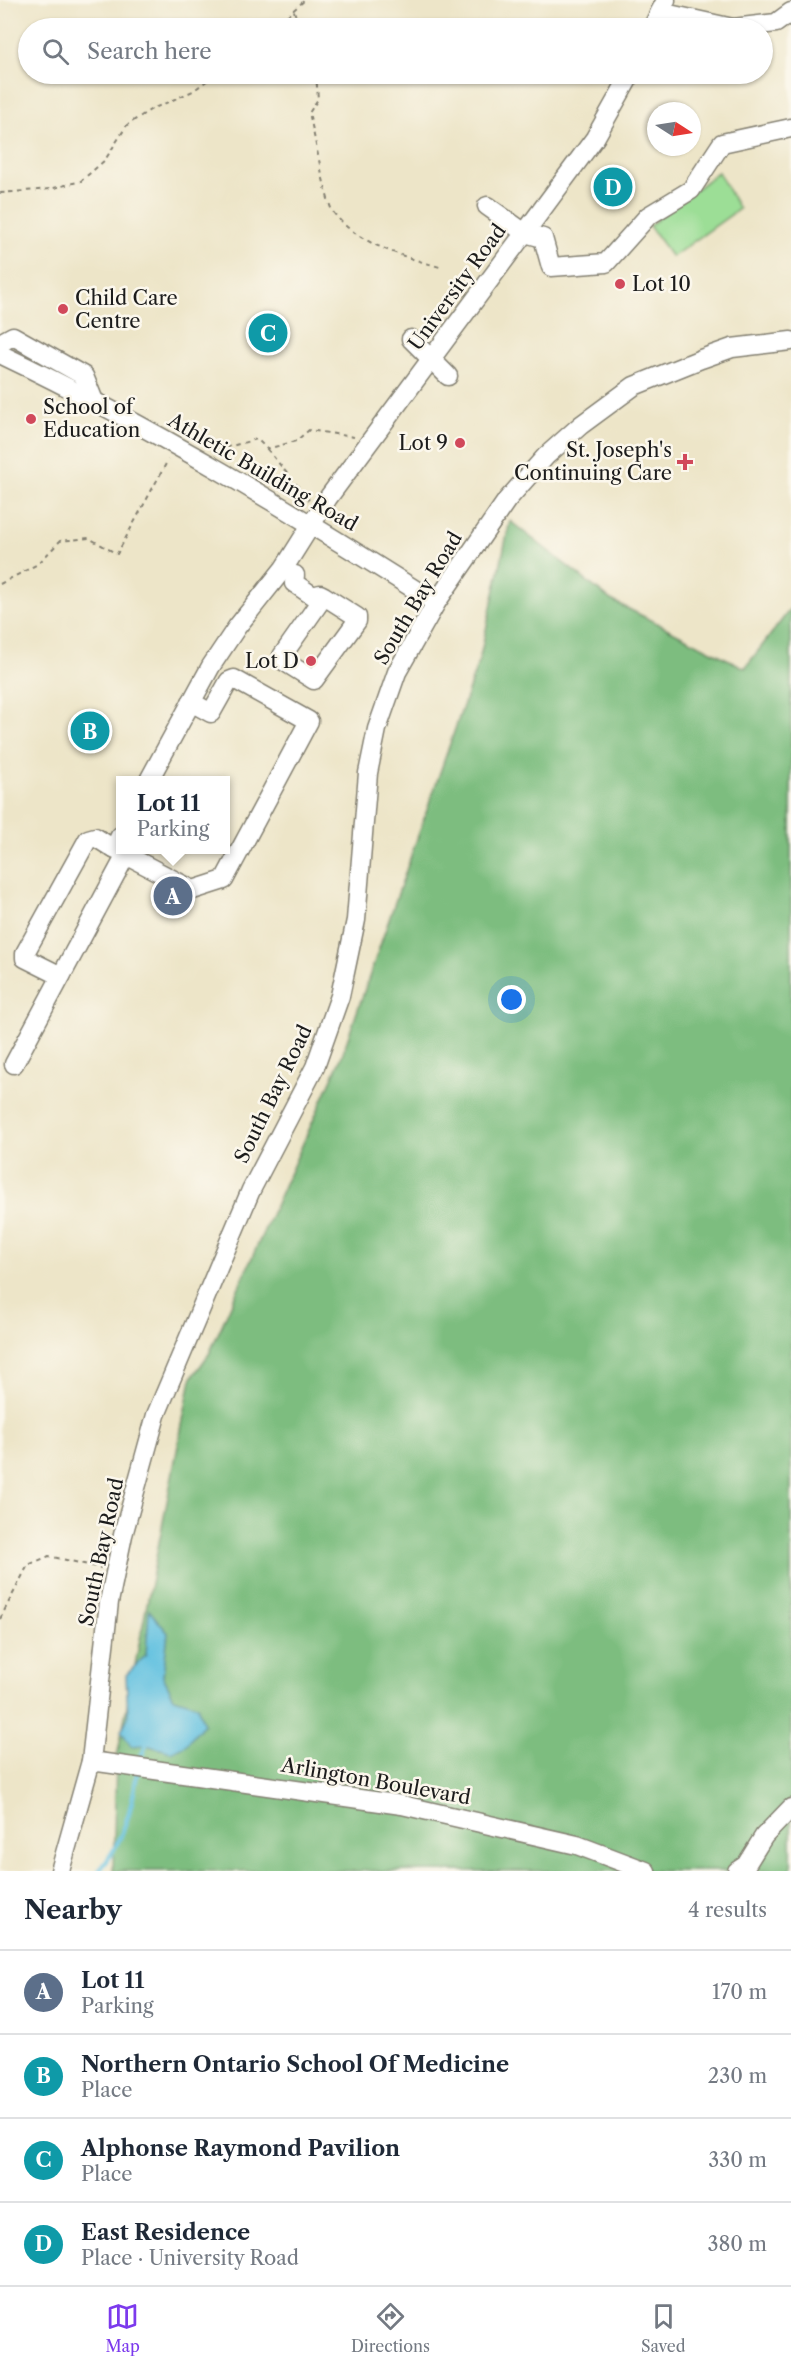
<!DOCTYPE html>
<html lang="en">
<head>
<meta charset="utf-8">
<style>
	body { margin:0; font-family:"Libre Caslon Text",serif; background:#f6f6f7; color:#1f2937 }
	.compass { position:absolute; left:647px; top:102px; width:54px; height:54px; border-radius:50%; background:#fff; box-shadow:0 2px 4px #0004; rotate:102deg }
	.you { position:absolute; left:512px; top:1000px; width:21px; height:21px; margin:-15px; border:4px solid #fff; border-radius:50%; background:#1a73e8; box-shadow:0 0 0 9px #1a73e833 }
	.badge { display:grid; place-items:center; width:39px; height:39px; border-radius:50%; background:#7c3aed; color:#fff; font-size:20px; font-weight:700 }
	.pin { position:absolute; translate:-50% -50%; border:3px solid #fff; box-shadow:0 2px 6px #0006 }
	.popup { position:absolute; left:116px; top:776px; width:114px; height:78px; box-sizing:border-box; display:grid; place-content:center; border-radius:0px; background:#fff; filter:drop-shadow(0 2px 4px #0005); font-size:20px; white-space:nowrap; color:#747a83 }
	.popup b { font-size:22px; color:#1f2937 }
	.popup::after { content:''; position:absolute; left:50%; top:100%; margin-left:-12px; border:12px solid transparent; border-top-color:#fff }
	.list { margin:0; padding:0; list-style:none }
	h2 { display:flex; justify-content:space-between; align-items:center; height:78px; margin:0; padding:0 24px; font-size:26px }
	h2 small { font-size:20px; font-weight:400; color:#747a83 }
	.list li { display:grid; grid-template-columns:39px 1fr auto; gap:18px; align-items:center; box-sizing:border-box; height:84px; padding:0 24px; border-top:2px solid #e0e1e3 }
	.list b { display:block; font-size:22px; white-space:nowrap }
	.list p { margin:0; font-size:20px; white-space:nowrap; color:#747a83 }
	.list em { font-size:20px; font-style:normal; color:#747a83 }
	.icon { flex:none; width:33px; height:33px; fill:none; stroke:currentColor; stroke-width:2; stroke-linecap:round; stroke-linejoin:round }
	.map { position:relative; flex:none; width:791px; height:1871px; overflow:hidden }
	.search { position:absolute; background:#fff; box-shadow:0 2px 4px #0004; left:18px; right:18px; top:18px; height:66px; display:flex; align-items:center; gap:15px; box-sizing:border-box; padding:0 21px; border-radius:33px; color:#747a83; font-size:22px }
	.sheet { height:414px; background:#fff }
	nav { display:flex; justify-content:space-around; align-items:center; box-sizing:border-box; height:84px; border-top:2px solid #e0e1e3; background:#fff; font-size:16px; color:#747a83 }
	nav a { display:grid; justify-items:center; gap:3px }
	nav .on { color:#7c3aed }
	.map>svg:first-child { display:block }
	.green { fill:#9cde96; stroke:#5c7d59; stroke-width:1.5 }
	.forest { fill:#7dbd7f; stroke:#4c6c4e; stroke-width:1.5 }
	.water { fill:#62c1e0; stroke:#3f6e7e; stroke-width:1.5 }
	.lines { fill:none; stroke-linecap:round; stroke-linejoin:round }
	.stream { stroke:#62c1e0; stroke-width:4.5 }
	.minor-casing { stroke:#848072; stroke-width:21 }
	.path { stroke:#848072; stroke-width:2; stroke-dasharray:4.5 4.5; stroke-linecap:butt }
	.minor { stroke:#fff; stroke-width:18 }
	.poi-dot { fill:#d1495b; stroke:#fbf7ec; stroke-width:2 }
	.labels { text-anchor:middle; stroke-width:5; stroke-linejoin:round; paint-order:stroke }
	.poi-label { font-size:20px; fill:#1c1c1c; stroke:#fbf7ec; text-anchor:start }
	.street-label { font-size:20px; fill:#1c1c1c; stroke:#fbf7ec }
</style>
</head>
<body>
<div class="map">
<svg width="791" height="1871" viewBox="0 0 791 1871">
	<rect width="100%" height="100%" fill="#fbf7ec"/>
	<filter id="ink" filterUnits="userSpaceOnUse"><feTurbulence type="fractalNoise" baseFrequency=".0167" numOctaves="2"/><feDisplacementMap in="SourceGraphic" scale="12" xChannelSelector="R" yChannelSelector="G"/><feConvolveMatrix kernelMatrix="1 2 1 2 8 2 1 2 1" color-interpolation-filters="sRGB"/></filter>
	<filter id="wash" filterUnits="userSpaceOnUse"><feTurbulence type="fractalNoise" baseFrequency=".008" numOctaves="4" result="noise"/><feDisplacementMap in="SourceGraphic" scale="24" xChannelSelector="R" yChannelSelector="G"/><feGaussianBlur stdDeviation="1.35" result="paint"/><feColorMatrix in="noise" values="0 0 0 0 0 0 0 0 0 0 0 0 0 0 0 0 0 1.4 0 .05"/><feComposite in="paint" operator="in"/></filter>
	<g filter="url(#wash)">
		<rect width="100%" height="100%" fill="#ede5c8"/>
		<polygon class="green" points="718,172 739,209 672,257 649,226"/>
		<polygon class="forest" points="510,521 611,600 745,668 791,608 791,1871 113,1871 116,1762 191,1379 209,1354 341,1058 480,657"/>
		<polygon class="water" points="149,1610 168,1633 163,1676 174,1698 197,1705 204,1724 186,1745 171,1752 146,1745 131,1746 121,1731 128,1717 126,1675 146,1655"/>
		<g class="lines">
			<g class="stream">
				<polyline points="138,1764 146,1745"/>
				<path d="M99,1871C123,1843 132,1809 137,1773"/>
			</g>
		</g>
	</g>
	<g filter="url(#ink)">
		<g class="lines">
			<g class="minor-casing">
				<g id="minor">
					<polyline points="660,12 733,28 776,23 791,12"/>
					<polyline points="652,28 666,0"/>
					<polyline points="487,206 525,233 543,238 551,267 606,263 648,216 691,190 722,143 791,128"/>
					<polyline points="411,339 448,376"/>
					<polyline points="0,343 13,336 84,376 94,401"/>
					<path d="M0,354C151,426 295,513 436,603"/>
					<polyline points="295,575 294,583 313,596 320,594 324,596 357,617 357,621 314,680 282,660 282,656 324,596"/>
					<polyline points="149,780 211,666 237,627 284,568 328,498 595,138 631,74"/>
					<polyline points="126,855 193,890 224,880 309,721 234,679 229,681 211,713 191,702"/>
					<polyline points="61,976 25,958 25,953 88,839 95,837 114,849"/>
					<polyline points="14,1064 126,855 114,849 120,836"/>
					<polyline points="91,1761 402,1805 577,1845 646,1871"/>
					<polyline points="60,1871 91,1761 109,1602 123,1535 156,1415 251,1190 315,1067 340,996 356,920 368,773 377,729 397,672 436,603 507,500 546,456 581,425 634,386 701,359 732,348 791,341"/>
					<polyline points="737,1871 746,1865 764,1836 791,1808"/>
				</g>
			</g>
			<g class="path">
				<polyline points="294,11 300,28"/>
				<polyline points="273,28 305,0"/>
				<path d="M316,74L318,99L309,113C314,131 326,203 333,212C357,245 406,257 443,268"/>
				<polyline points="0,193 50,189 81,181 105,160 127,125 150,110 193,91 216,74"/>
				<polyline points="267,449 309,500"/>
				<polyline points="217,450 257,439 267,449 296,441 309,430 354,437"/>
				<polyline points="0,584 38,564 60,541 89,538 117,554 168,460"/>
				<polyline points="0,1619 28,1565 49,1556 101,1568"/>
			</g>
			<use href="#minor" class="minor"/>
		</g>
	</g>
	<g class="poi-dot">
		<circle cx="620" cy="284" r="6"/>
		<circle cx="63" cy="309" r="6"/>
		<circle cx="31" cy="419" r="6"/>
		<circle cx="460" cy="443" r="6"/>
		<path d="M682 453h6v6h6v6h-6v6h-6v-6h-6v-6h6z"/>
		<circle cx="311" cy="661" r="6"/>
	</g>
	<g class="labels">
		<g class="poi-label">
			<text x="632" y="291">Lot 10</text>
			<text x="75" y="305">Child Care<tspan x="75" dy="23">Centre</tspan></text>
			<text x="43" y="414">School of<tspan x="43" dy="23">Education</tspan></text>
			<text x="448" y="450" text-anchor="end">Lot 9</text>
			<text x="672" y="457" text-anchor="end">St. Joseph's<tspan x="672" dy="23">Continuing Care</tspan></text>
			<text x="299" y="668" text-anchor="end">Lot D</text>
		</g>
		<g class="street-label">
			<text transform="translate(457 287) rotate(-54)" y="7">University Road</text>
			<text transform="translate(263 472) rotate(30)" y="7">Athletic Building Road</text>
			<text transform="translate(418 598) rotate(-59)" y="7">South Bay Road</text>
			<text transform="translate(273 1094) rotate(-64)" y="7">South Bay Road</text>
			<text transform="translate(101 1552) rotate(-78)" y="7">South Bay Road</text>
			<text transform="translate(376 1781) rotate(10)" y="7">Arlington Boulevard</text>
		</g>
	</g>
</svg>
<svg class="compass" viewBox="-18 -18 36 36"><path d="M0-13l5 13h-10z" fill="#e53935"/><path d="M0 13l5-13h-10z" fill="#747a83"/></svg>
<div class="you"></div>
<div class="pin badge" style="left:173px;top:896px;background:#5c6f8a">A</div>
<div class="popup"><b>Lot 11</b>Parking</div>
<div class="pin badge" style="left:90px;top:731px;background:#0f9aa8">B</div>
<div class="pin badge" style="left:268px;top:333px;background:#0f9aa8">C</div>
<div class="pin badge" style="left:613px;top:187px;background:#0f9aa8">D</div>
<div class="search"><svg class="icon" aria-label="search" viewBox="0 0 24 24"><circle cx="10" cy="10" r="6"/><path d="M15 15l6 6"/></svg>Search here</div>
</div>
<section class="sheet">
<h2>Nearby<small>4 results</small></h2>
<ul class="list">
<li><span class="badge" style="background:#5c6f8a">A</span><div><b>Lot 11</b><p>Parking</p></div><em>170 m</em></li>
<li><span class="badge" style="background:#0f9aa8">B</span><div><b>Northern Ontario School Of Medicine</b><p>Place</p></div><em>230 m</em></li>
<li><span class="badge" style="background:#0f9aa8">C</span><div><b>Alphonse Raymond Pavilion</b><p>Place</p></div><em>330 m</em></li>
<li><span class="badge" style="background:#0f9aa8">D</span><div><b>East Residence</b><p>Place · University Road</p></div><em>380 m</em></li>
</ul>
</section>
<nav>
<a class="on"><svg class="icon" aria-label="map" viewBox="0 0 24 24"><path d="M3 6l6-2 6 2 6-2v14l-6 2-6-2-6 2zM9 4v14M15 6v14"/></svg>Map</a>
<a><svg class="icon" aria-label="directions" viewBox="0 0 24 24"><path d="M12 3l9 9-9 9-9-9zM9 14v-3h6M13 9l2 2-2 2"/></svg>Directions</a>
<a><svg class="icon" aria-label="saved" viewBox="0 0 24 24"><path d="M7 4h10v16l-5-4-5 4z"/></svg>Saved</a>
</nav>
</body>
</html>
